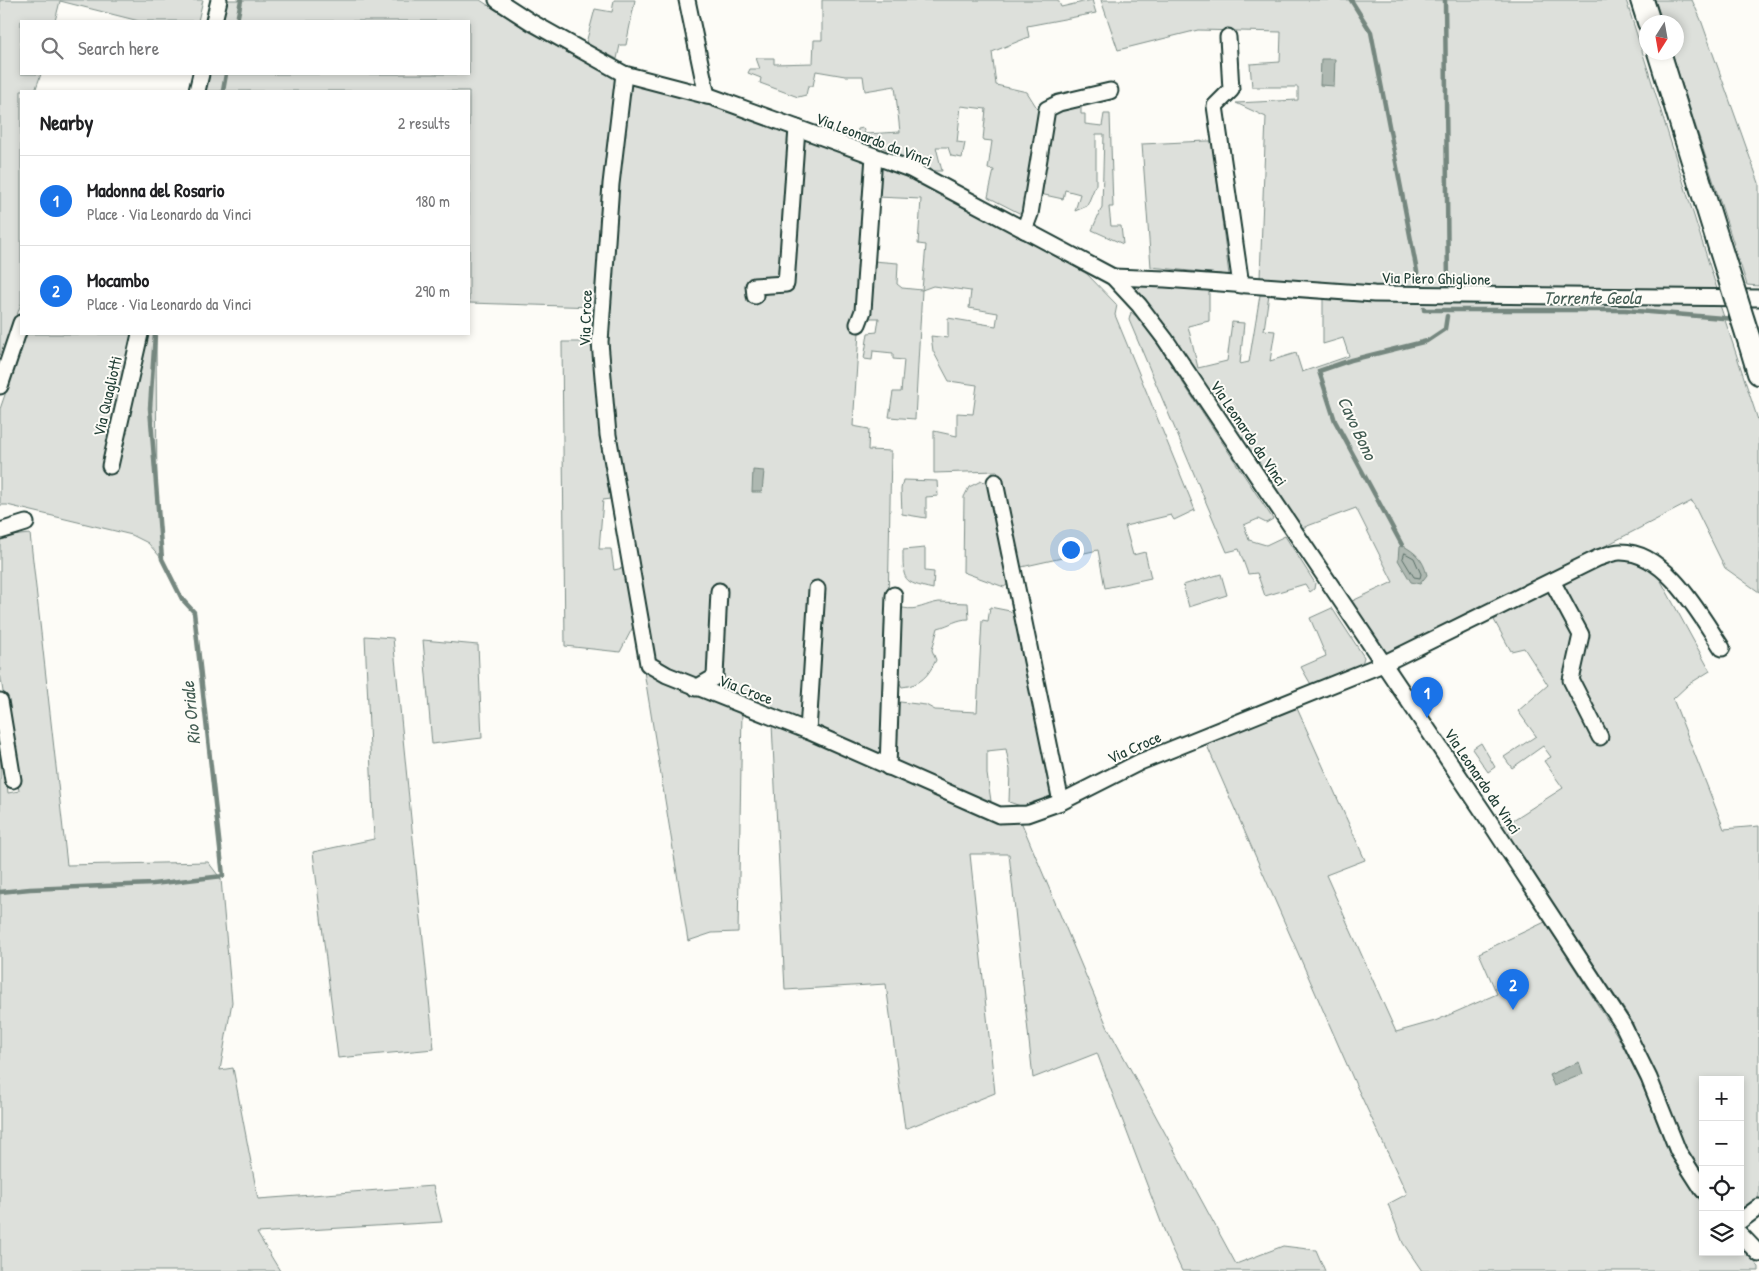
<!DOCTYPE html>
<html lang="en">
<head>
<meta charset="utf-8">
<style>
	body { margin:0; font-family:"Patrick Hand",sans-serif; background:#f6f6f6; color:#202124 }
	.controls { position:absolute; right:15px; bottom:15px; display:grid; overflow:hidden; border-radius:0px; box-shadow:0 2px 8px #0003 }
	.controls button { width:45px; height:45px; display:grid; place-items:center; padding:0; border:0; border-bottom:1px solid #e0e0e0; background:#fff; color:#202124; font:25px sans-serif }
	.compass { position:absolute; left:1639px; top:15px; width:45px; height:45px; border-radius:50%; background:#fff; box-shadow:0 2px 8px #0003; rotate:191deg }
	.you { position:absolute; left:1070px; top:549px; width:18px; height:18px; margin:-12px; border:4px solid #fff; border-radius:50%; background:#1a73e8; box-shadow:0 0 0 8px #1a73e833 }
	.badge { display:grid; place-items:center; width:32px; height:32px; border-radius:50%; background:#1a73e8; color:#fff; font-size:16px; font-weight:700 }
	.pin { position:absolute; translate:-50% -41px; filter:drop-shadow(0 1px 2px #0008) }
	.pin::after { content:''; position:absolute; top:26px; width:18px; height:15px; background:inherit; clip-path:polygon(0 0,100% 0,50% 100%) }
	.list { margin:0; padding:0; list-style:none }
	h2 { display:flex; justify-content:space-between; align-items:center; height:65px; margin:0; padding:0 20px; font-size:21px }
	h2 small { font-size:16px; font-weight:400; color:#757577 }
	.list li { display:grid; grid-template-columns:32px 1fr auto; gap:15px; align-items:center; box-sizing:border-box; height:90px; padding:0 20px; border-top:1px solid #e0e0e0 }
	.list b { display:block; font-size:19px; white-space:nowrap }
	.list p { margin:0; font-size:16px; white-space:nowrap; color:#757577 }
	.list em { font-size:16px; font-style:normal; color:#757577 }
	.icon { flex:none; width:28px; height:28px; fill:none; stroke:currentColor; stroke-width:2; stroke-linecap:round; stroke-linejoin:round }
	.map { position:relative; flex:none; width:1759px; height:1271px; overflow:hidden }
	.search { position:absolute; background:#fff; box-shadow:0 2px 8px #0003; left:20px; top:20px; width:450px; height:55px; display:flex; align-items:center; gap:12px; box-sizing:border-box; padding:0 18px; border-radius:0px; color:#757577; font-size:19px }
	.panel { position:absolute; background:#fff; box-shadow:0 2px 8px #0003; left:20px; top:90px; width:450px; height:245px; border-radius:0px }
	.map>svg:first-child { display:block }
	.green { fill:#dde0db; stroke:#7e8e88 }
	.water { fill:#aeb8b1; stroke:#75877f }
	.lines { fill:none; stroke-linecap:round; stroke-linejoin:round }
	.shore { stroke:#586e66; stroke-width:1 }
	.stream { stroke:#75877f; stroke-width:4.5 }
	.minor-casing { stroke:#1f3d34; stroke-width:19 }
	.highway-casing { stroke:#1f3d34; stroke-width:26 }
	.minor { stroke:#fdfcf7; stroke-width:15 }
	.highway { stroke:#fdfcf7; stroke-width:22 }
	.highway-bridge-casing { stroke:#1f3d34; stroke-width:26; stroke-linecap:butt }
	.highway-bridge { stroke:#fdfcf7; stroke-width:22 }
	.labels { text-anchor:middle; stroke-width:4; stroke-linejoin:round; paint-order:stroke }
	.street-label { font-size:16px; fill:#1f3d34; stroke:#fdfcf7 }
	.water-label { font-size:18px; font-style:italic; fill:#435c53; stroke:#fdfcf7 }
</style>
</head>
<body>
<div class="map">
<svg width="1759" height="1271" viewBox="0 0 1759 1271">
	<rect width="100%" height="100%" fill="#fdfcf7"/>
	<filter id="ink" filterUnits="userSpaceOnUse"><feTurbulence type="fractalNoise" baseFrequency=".02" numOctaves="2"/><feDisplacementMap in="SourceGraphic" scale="10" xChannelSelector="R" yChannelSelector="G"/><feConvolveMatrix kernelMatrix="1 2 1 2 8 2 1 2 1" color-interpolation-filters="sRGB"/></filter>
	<g filter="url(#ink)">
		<g class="green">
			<polygon points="0,0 203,0 198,21 139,21 60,1 55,21 21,21 21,74 41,74 35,91 21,91 21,303 0,367"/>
			<polygon points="226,0 480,0 528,31 618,80 596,307 469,303 469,91 205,91 209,74 469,74 469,21 221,21"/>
			<polygon points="614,0 635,0 626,45 620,45 617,59 586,43 595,9 612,12"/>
			<polygon points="822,0 1058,0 1061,7 1092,0 1096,13 1027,26 1029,37 992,52 996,85 1027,92 1042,116 1059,106 1081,102 1081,114 1085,114 1085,124 1102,126 1104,114 1110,114 1113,207 1109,207 1111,226 1121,226 1123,244 1092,230 1102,207 1104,134 1096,134 1096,184 1087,206 1075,211 1080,194 1065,190 1063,199 1040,194 1023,215 988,197 994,170 988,169 992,141 983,140 986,109 961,106 957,142 965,143 962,158 951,156 948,147 936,147 942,171 935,171 857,136 858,129 863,128 865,134 900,132 895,86 865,91 863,76 845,76 816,71 813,86 808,86 806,95 798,97 760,83 761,78 748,73 750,69 760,69 756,58 774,58 774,64 813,63 814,40 822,40"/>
			<polygon points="1101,0 1626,0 1717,289 1377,287 1260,278 1266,117 1236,103 1298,100 1298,87 1252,87 1250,64 1280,62 1281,32 1198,30 1118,50"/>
			<polygon points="1655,0 1692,0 1701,20 1759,183 1759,286 1747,285 1672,53 1676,52 1676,22 1662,22"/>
			<polygon points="625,81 705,102 870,161 853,426 869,429 868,450 891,451 885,762 666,672 655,657 610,435 601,342"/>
			<polygon points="1206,141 1212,141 1229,275 1151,267 1142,144"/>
			<polygon points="880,164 934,188 1087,274 1117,305 1115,315 1195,510 1174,520 1171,515 1125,526 1133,555 1145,552 1151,578 1105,588 1098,550 1017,568 997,471 934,473 934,431 957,436 957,413 973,414 977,385 949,381 933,351 931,336 948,338 948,318 996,326 998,313 969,308 971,291 933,286 922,290 915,419 889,417 893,392 901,392 904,360 893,359 893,353 873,351 872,360 864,359 868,333 877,332 879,318 868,318 873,261 898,263 897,284 902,288 922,290 926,245 918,244 921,199 877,197"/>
			<polygon points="1145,282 1209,289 1209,321 1188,326 1198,368 1227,361 1232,322 1244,323 1240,364 1249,362 1260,295 1269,294 1264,330 1275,331 1270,361 1296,353 1302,372 1349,356 1343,338 1323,344 1323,297 1719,302 1759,423 1759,592 1725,568 1692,501 1520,590 1466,613 1385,657 1350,602 1393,582 1356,508 1302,528 1137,290"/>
			<polygon points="1131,312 1142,321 1273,519 1266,523 1258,519 1244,525 1249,540 1266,545 1285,536 1315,583 1314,589 1310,592 1305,584 1265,596 1257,573 1248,574 1239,549 1227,552 1129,320"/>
			<polygon points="26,334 132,334 101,467 117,472 146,334 156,334 157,500 162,559 148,543 132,535 7,505 0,505 0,409"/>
			<polygon points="562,342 595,342 610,499 603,500 599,549 611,549 614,570 627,567 635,623 620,652 565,646"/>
			<polygon points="903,480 937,481 938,496 926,497 926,518 902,514 901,489"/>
			<polygon points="981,481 988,483 1011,582 1004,587 963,572 964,497 969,487"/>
			<polygon points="30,534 67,865 208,862 221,879 232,1002 220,1070 233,1068 258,1199 433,1186 442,1222 257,1233 280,1271 0,1271 0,724 8,793 19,791 0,673 0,537"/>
			<path d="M925,548V571L934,572L933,589C902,582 903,581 903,550Z"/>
			<path d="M1619,555L1655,570L1710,671L1689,684L1673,699L1724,829L1759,826V1197L1740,1210V1080H1703V1173C1671,1128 1650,1073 1632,1021L1502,827L1563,788L1544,761L1551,757L1543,746L1512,768L1504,757L1536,736L1518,711L1548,685L1524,648L1511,651L1494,620L1546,590Z"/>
			<polygon points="1221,574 1227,595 1189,607 1183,585"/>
			<path d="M939,602L968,603L969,619C957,619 950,625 938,628L932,650L936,660C928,676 921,685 902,687L898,680V612L903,608C918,611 925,604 939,602Z"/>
			<polygon points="990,607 1010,611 1017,616 1056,798 1026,808 1009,802 1010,770 1006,749 987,751 987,774 991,801 981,800 892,760 895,709 900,702 926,705 935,710 977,712 982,620 988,621"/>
			<polygon points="1332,608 1364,657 1361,668 1313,688 1301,667 1326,656 1310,618"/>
			<polygon points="365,636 393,638 434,1049 338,1058 313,852 374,839"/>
			<polygon points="423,640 478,645 482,738 432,744"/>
			<polygon points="643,665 742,711 738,932 712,933 688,941"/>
			<polygon points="1296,706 1365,860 1326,875 1396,1032 1435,1021 1497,994 1479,953 1545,922 1617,1035 1641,1082 1669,1153 1703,1205 1703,1252 1740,1252 1740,1246 1759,1267 1759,1271 1422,1271 1403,1243 1388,1204 1407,1194 1355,1083 1205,741"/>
			<polygon points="772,724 903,780 1020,819 1107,1026 1236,1264 1283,1246 1316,1250 1325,1271 1182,1271 1169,1243 1097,1053 1033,1078 1009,854 970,854 995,1093 905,1129 886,984 785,990"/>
			<polygon points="1481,743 1495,767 1488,772 1472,749"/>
		</g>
		<g class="water">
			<polygon points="1321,59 1335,59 1334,86 1320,85"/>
			<polygon points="753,470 764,471 762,492 752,492"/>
			<path d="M1402,545C1416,553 1423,559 1427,575L1420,584L1411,582L1398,560L1399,547Z"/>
			<polygon points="1579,1062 1583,1074 1554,1086 1549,1075"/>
		</g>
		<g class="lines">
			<polygon class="shore" points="1405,553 1414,558 1421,574 1420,578 1414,577 1403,559"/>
			<g class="stream">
				<polyline points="1351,0 1371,32 1419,282"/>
				<polyline points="1445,0 1448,289"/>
				<polyline points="237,21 241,0"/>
				<polyline points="223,91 226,74"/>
				<polyline points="1424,308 1424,310 1625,310 1735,319"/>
				<polyline points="1402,545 1335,421 1319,371 1351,360 1427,341 1445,329 1447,316"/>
				<polyline points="0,892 30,889 153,884 223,876 194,612 182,599 162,559 150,408 155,334"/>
			</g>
			<g class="minor-casing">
				<g id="minor">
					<polyline points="497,0 531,22 624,74 712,97 910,169 1113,277 1139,305 1165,339 1484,813 1623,1025 1649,1078 1678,1151 1703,1190"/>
					<polyline points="687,0 707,96"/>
					<polyline points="214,21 219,0"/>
					<polyline points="1228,37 1231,90 1215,106 1241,285"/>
					<path d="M624,74L611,184L600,342L608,435L648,664L667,675L808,731L999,815L1027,814L1061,802L1140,762L1383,664L1598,558C1605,556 1613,552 1620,552C1666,551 1700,615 1722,648"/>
					<polyline points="197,91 201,74"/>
					<polyline points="1024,230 1030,214 1047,109 1059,103 1110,91"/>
					<polyline points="1113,277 1165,279 1374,294 1759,298"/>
					<polyline points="755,296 754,286 786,284 797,128"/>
					<polyline points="858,324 863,311 874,156"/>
					<polyline points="0,386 21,323"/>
					<polyline points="110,466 140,334"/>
					<polyline points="995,482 1061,802"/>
					<polyline points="0,531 26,523"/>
					<polyline points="1552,581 1581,635 1571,680 1600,737"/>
					<polyline points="696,688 715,677 719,591"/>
					<polyline points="0,701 13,780"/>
					<polyline points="808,731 817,589"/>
					<polyline points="888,767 894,595"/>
					<polyline points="1740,1221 1759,1207"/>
					<polyline points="1740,1234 1759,1254"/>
				</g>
			</g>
			<g class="highway-casing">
				<g id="highway">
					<polyline points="1642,0 1649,22"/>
					<polyline points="1659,52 1717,238"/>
					<polyline points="1750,343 1759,373"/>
				</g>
			</g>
			<use href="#minor" class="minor"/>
			<use href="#highway" class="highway"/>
			<g class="highway-bridge-casing">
				<polyline id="highway-bridge" points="1717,238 1750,343"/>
			</g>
			<use href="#highway-bridge" class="highway-bridge"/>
		</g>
	</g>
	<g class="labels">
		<g class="street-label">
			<text transform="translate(874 139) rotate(21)" y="6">Via Leonardo da Vinci</text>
			<text transform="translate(1436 278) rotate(1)" y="6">Via Piero Ghiglione</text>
			<text transform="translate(585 318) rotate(-88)" y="6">Via Croce</text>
			<text transform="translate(107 396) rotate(-77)" y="6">Via Quagliotti</text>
			<text transform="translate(1249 433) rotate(56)" y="6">Via Leonardo da Vinci</text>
			<text transform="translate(746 689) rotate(21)" y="6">Via Croce</text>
			<text transform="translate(1134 747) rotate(-24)" y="6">Via Croce</text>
			<text transform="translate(1483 781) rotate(56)" y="6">Via Leonardo da Vinci</text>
		</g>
		<g class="water-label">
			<text x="1592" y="304">Torrente Geola</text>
			<text transform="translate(1357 428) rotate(65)" y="6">Cavo Bono</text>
			<text transform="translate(191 713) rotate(-96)" y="6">Rio Oriale</text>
		</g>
	</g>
</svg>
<div class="controls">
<button>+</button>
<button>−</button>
<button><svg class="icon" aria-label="locate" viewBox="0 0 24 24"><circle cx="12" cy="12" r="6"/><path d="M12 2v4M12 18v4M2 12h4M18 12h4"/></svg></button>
<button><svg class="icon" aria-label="layers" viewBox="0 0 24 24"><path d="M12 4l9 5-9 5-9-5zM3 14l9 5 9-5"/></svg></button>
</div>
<svg class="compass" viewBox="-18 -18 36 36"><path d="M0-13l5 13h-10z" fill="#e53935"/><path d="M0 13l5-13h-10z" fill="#757577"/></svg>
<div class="you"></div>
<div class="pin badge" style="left:1427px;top:718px">1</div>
<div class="pin badge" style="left:1513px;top:1010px">2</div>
<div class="search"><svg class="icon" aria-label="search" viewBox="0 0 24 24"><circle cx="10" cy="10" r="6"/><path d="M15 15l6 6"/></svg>Search here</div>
<section class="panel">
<h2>Nearby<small>2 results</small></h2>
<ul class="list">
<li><span class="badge">1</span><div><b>Madonna del Rosario</b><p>Place · Via Leonardo da Vinci</p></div><em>180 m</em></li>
<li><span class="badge">2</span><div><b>Mocambo</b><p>Place · Via Leonardo da Vinci</p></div><em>290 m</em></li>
</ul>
</section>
</div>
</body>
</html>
